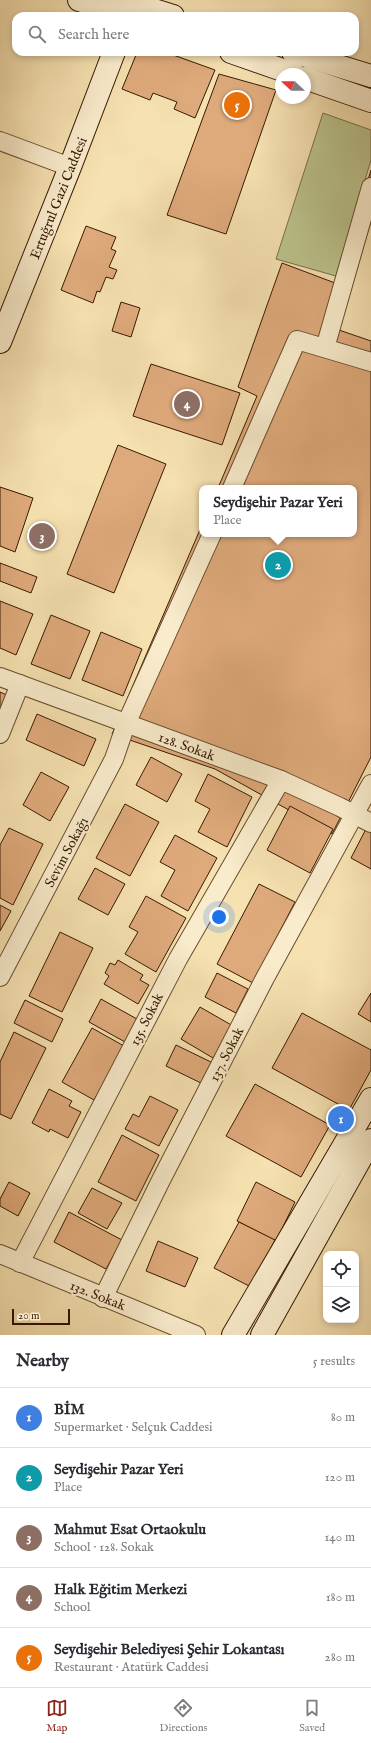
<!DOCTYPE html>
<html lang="en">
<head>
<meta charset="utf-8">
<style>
	body { margin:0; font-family:"IM FELL English",serif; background:#f2f2f3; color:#2b2b33 }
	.controls { position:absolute; right:12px; bottom:12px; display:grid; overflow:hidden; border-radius:8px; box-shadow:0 2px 6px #0003 }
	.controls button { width:36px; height:36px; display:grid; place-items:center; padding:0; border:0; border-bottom:1px solid #e1e1e2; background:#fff; color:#2b2b33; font:20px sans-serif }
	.compass { position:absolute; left:275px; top:68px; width:36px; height:36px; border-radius:50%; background:#fff; box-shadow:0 2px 6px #0003; rotate:292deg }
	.scale { position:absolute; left:12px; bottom:10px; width:58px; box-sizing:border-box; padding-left:4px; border:2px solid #381a02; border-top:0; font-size:11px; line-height:14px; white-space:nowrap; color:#381a02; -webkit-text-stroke:3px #f9eccc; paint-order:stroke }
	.you { position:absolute; left:219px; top:917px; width:14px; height:14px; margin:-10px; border:3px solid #fff; border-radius:50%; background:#1a73e8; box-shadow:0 0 0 6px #1a73e833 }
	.badge { display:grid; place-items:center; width:26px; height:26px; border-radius:50%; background:#8f2418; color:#fff; font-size:13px; font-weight:700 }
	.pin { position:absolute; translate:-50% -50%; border:2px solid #fff; box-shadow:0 1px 4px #0006 }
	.popup { position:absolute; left:199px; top:485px; width:158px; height:52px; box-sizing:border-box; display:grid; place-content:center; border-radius:8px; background:#fff; filter:drop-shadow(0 1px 3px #0005); font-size:13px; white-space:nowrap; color:#7c7c81 }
	.popup b { font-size:15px; color:#2b2b33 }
	.popup::after { content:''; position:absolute; left:50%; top:100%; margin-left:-8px; border:8px solid transparent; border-top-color:#fff }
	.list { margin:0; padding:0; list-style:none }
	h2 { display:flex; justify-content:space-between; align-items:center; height:52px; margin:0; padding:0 16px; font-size:17px }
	h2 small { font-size:13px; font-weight:400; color:#7c7c81 }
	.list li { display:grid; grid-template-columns:26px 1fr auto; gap:12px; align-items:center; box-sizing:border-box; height:60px; padding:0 16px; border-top:1px solid #e1e1e2 }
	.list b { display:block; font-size:15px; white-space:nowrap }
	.list p { margin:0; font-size:13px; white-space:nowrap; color:#7c7c81 }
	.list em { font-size:13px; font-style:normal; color:#7c7c81 }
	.icon { flex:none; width:22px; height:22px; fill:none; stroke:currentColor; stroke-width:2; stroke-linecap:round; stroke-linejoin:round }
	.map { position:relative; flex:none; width:371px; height:1335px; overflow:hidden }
	.search { position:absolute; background:#fff; box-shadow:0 2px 6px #0003; left:12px; right:12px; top:12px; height:44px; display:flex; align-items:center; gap:10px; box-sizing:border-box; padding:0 14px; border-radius:12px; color:#7c7c81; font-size:15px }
	.sheet { height:352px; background:#fff }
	nav { display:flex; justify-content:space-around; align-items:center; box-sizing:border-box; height:56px; border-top:1px solid #e1e1e2; background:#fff; font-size:11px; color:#7c7c81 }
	nav a { display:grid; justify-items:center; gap:2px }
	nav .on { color:#8f2418 }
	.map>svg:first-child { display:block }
	.green { fill:#bbc38c; stroke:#7a6e47 }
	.building { fill:#dfaa7b; stroke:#381a02 }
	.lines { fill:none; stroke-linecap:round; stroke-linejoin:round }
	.street-casing { stroke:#684c2e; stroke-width:20 }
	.secondary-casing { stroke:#381a02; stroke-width:24 }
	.street { stroke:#f9eccc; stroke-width:18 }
	.secondary { stroke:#f9eccc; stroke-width:22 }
	.labels { text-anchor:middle; stroke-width:4; stroke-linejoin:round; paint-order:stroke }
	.street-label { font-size:14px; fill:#381a02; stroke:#f9eccc }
</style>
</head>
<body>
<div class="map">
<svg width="371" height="1335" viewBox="0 0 371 1335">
	<rect width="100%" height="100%" fill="#f6e1b1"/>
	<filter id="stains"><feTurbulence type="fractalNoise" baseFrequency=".005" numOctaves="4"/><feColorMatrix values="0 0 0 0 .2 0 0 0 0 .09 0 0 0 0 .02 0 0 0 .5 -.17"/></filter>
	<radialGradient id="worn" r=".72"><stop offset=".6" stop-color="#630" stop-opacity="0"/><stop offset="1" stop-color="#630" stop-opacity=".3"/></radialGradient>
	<polygon class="green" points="323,113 371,130 371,160 336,276 276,259"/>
	<g class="building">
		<polygon points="140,52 165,52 215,70 195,118 174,109 177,102 153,93 150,100 122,89 136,55"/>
		<polygon points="219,74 276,90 226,234 167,215"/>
		<polygon points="371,170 371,221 339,330 371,341 371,757 332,834 215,769 112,734 202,525 202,534 354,534 354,488 218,488 257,396 238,387 282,263 335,283"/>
		<polygon points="86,226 116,237 111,249 116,251 109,267 117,270 113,279 106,277 100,292 97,291 93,303 61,290"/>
		<polygon points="121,302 140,308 131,337 112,331"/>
		<polygon points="151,364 240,393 222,445 133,416"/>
		<polygon points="118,445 166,464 114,593 67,574"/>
		<polygon points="0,487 33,498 15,552 0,546"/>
		<polygon points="0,563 37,577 31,593 0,581"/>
		<polygon points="0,601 33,614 16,655 0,648"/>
		<polygon points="51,615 90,631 70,679 31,664"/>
		<polygon points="101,632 142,649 123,696 82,680"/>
		<polygon points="0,692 9,696 0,719"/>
		<polygon points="37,714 96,739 84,766 26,740"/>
		<polygon points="151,757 182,774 167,802 136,785"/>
		<polygon points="41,772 69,787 50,821 23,805"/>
		<polygon points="208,774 252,797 227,847 198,832 210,809 195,801"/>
		<polygon points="125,804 159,822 130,876 96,858"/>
		<polygon points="290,806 333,829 310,873 267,850"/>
		<polygon points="9,828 43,844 13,905 0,898 0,845"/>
		<polygon points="366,829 371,832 371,869 351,858"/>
		<polygon points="175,835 217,858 188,911 161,896 175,870 160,862"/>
		<polygon points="95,868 125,884 108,915 78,899"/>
		<polygon points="259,884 295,902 253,983 217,964"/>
		<polygon points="146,896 186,918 156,972 125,954 138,932 129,927"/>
		<polygon points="0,905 11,911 0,931"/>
		<polygon points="60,932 93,948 62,1012 29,996"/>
		<polygon points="118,960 143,975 140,980 149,985 138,1004 104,984 109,976 105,973 110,963 115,965"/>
		<polygon points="217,973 248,989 236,1013 205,997"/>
		<polygon points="371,993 371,1022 358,1014"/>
		<polygon points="101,999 137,1019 125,1042 89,1022"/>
		<polygon points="25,1000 63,1019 52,1042 14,1023"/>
		<polygon points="200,1007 233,1026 213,1058 181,1039"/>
		<polygon points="302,1013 371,1050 371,1070 349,1110 272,1068"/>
		<polygon points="92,1028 124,1046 94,1100 62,1082"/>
		<polygon points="14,1032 46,1048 11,1119 0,1114 0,1062"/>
		<polygon points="176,1045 213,1063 203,1084 166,1066"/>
		<polygon points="255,1084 330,1125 301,1177 226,1136"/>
		<polygon points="49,1089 72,1101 69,1106 81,1112 68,1138 50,1129 49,1132 32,1123"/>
		<polygon points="150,1096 178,1110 159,1146 125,1129 133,1114 139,1117"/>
		<polygon points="122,1135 159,1155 136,1201 98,1182"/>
		<polygon points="9,1182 30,1193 18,1216 0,1206 0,1199"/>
		<polygon points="256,1182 295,1202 276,1241 237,1221"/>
		<polygon points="92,1188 122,1203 107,1229 78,1213"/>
		<polygon points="69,1212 122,1240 106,1269 54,1242"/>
		<polygon points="239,1222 275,1240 251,1287 214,1268"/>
		<polygon points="158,1241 198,1258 185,1287 146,1271"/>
	</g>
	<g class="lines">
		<g class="street-casing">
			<g id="street">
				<polyline points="0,141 70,167"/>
				<polyline points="325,348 371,187"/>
				<polyline points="232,488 297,340 371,362"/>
				<polyline points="0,677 281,780 340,807 371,823"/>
				<polyline points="0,734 20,684"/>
				<polyline points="0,977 114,759 126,724 212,534"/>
				<polyline points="0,1254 196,1335"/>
				<polyline points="20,1263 178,959 281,780"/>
				<polyline points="103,1298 161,1180 265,978 371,784"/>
			</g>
		</g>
		<g class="secondary-casing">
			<g id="secondary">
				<polyline points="79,0 129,16"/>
				<polyline points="122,0 173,16"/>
				<polyline points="231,52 294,74"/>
				<polyline points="293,52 371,76"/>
				<polyline points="305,78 371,101"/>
				<polyline points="0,342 70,167 114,52"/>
				<polyline points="233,1335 371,1099"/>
				<polyline points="262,1335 371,1140"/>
			</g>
		</g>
		<use href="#street" class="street"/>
		<use href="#secondary" class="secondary"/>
	</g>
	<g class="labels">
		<g class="street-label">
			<text transform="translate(58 198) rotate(-68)" y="5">Ertuğrul Gazi Caddesi</text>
			<text transform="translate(187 746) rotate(20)" y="5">128. Sokak</text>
			<text transform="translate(66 852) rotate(-62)" y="5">Sevim Sokağı</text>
			<text transform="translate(146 1019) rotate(-63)" y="5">135. Sokak</text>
			<text transform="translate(226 1054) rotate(-63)" y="5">137. Sokak</text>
			<text transform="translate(98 1295) rotate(22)" y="5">132. Sokak</text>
		</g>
	</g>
	<rect width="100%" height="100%" filter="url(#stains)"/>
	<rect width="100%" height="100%" fill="url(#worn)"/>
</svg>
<div class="controls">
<button><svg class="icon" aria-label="locate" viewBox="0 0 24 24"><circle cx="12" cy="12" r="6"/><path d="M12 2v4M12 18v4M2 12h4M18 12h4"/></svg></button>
<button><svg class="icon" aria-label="layers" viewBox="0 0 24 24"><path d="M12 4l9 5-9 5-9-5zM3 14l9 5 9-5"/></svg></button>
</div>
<svg class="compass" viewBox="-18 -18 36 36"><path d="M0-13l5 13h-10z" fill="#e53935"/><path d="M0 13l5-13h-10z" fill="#7c7c81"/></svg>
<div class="scale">20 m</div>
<div class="you"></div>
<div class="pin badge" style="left:341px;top:1119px;background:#3f7fe0">1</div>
<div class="pin badge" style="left:278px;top:565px;background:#0f9aa8">2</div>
<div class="popup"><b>Seydişehir Pazar Yeri</b>Place</div>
<div class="pin badge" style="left:42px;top:536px;background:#8d6e63">3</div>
<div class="pin badge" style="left:187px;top:404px;background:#8d6e63">4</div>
<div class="pin badge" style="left:237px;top:105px;background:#e8710a">5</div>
<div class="search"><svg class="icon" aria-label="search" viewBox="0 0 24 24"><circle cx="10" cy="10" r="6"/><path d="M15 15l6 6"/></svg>Search here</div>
</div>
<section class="sheet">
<h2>Nearby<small>5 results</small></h2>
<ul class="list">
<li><span class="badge" style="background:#3f7fe0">1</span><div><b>BİM</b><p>Supermarket · Selçuk Caddesi</p></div><em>80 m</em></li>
<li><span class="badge" style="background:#0f9aa8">2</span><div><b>Seydişehir Pazar Yeri</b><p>Place</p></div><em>120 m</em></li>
<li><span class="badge" style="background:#8d6e63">3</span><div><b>Mahmut Esat Ortaokulu</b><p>School · 128. Sokak</p></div><em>140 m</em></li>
<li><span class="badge" style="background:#8d6e63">4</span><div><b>Halk Eğitim Merkezi</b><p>School</p></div><em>180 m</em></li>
<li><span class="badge" style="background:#e8710a">5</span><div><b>Seydişehir Belediyesi Şehir Lokantası</b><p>Restaurant · Atatürk Caddesi</p></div><em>280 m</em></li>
</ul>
</section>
<nav>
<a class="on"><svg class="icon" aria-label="map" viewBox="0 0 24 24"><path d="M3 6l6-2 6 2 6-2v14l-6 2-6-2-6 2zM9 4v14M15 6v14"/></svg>Map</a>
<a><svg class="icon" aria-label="directions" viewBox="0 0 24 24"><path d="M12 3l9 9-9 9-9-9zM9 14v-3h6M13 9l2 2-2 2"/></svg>Directions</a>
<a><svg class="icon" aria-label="saved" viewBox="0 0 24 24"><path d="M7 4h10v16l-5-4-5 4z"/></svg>Saved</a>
</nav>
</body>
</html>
